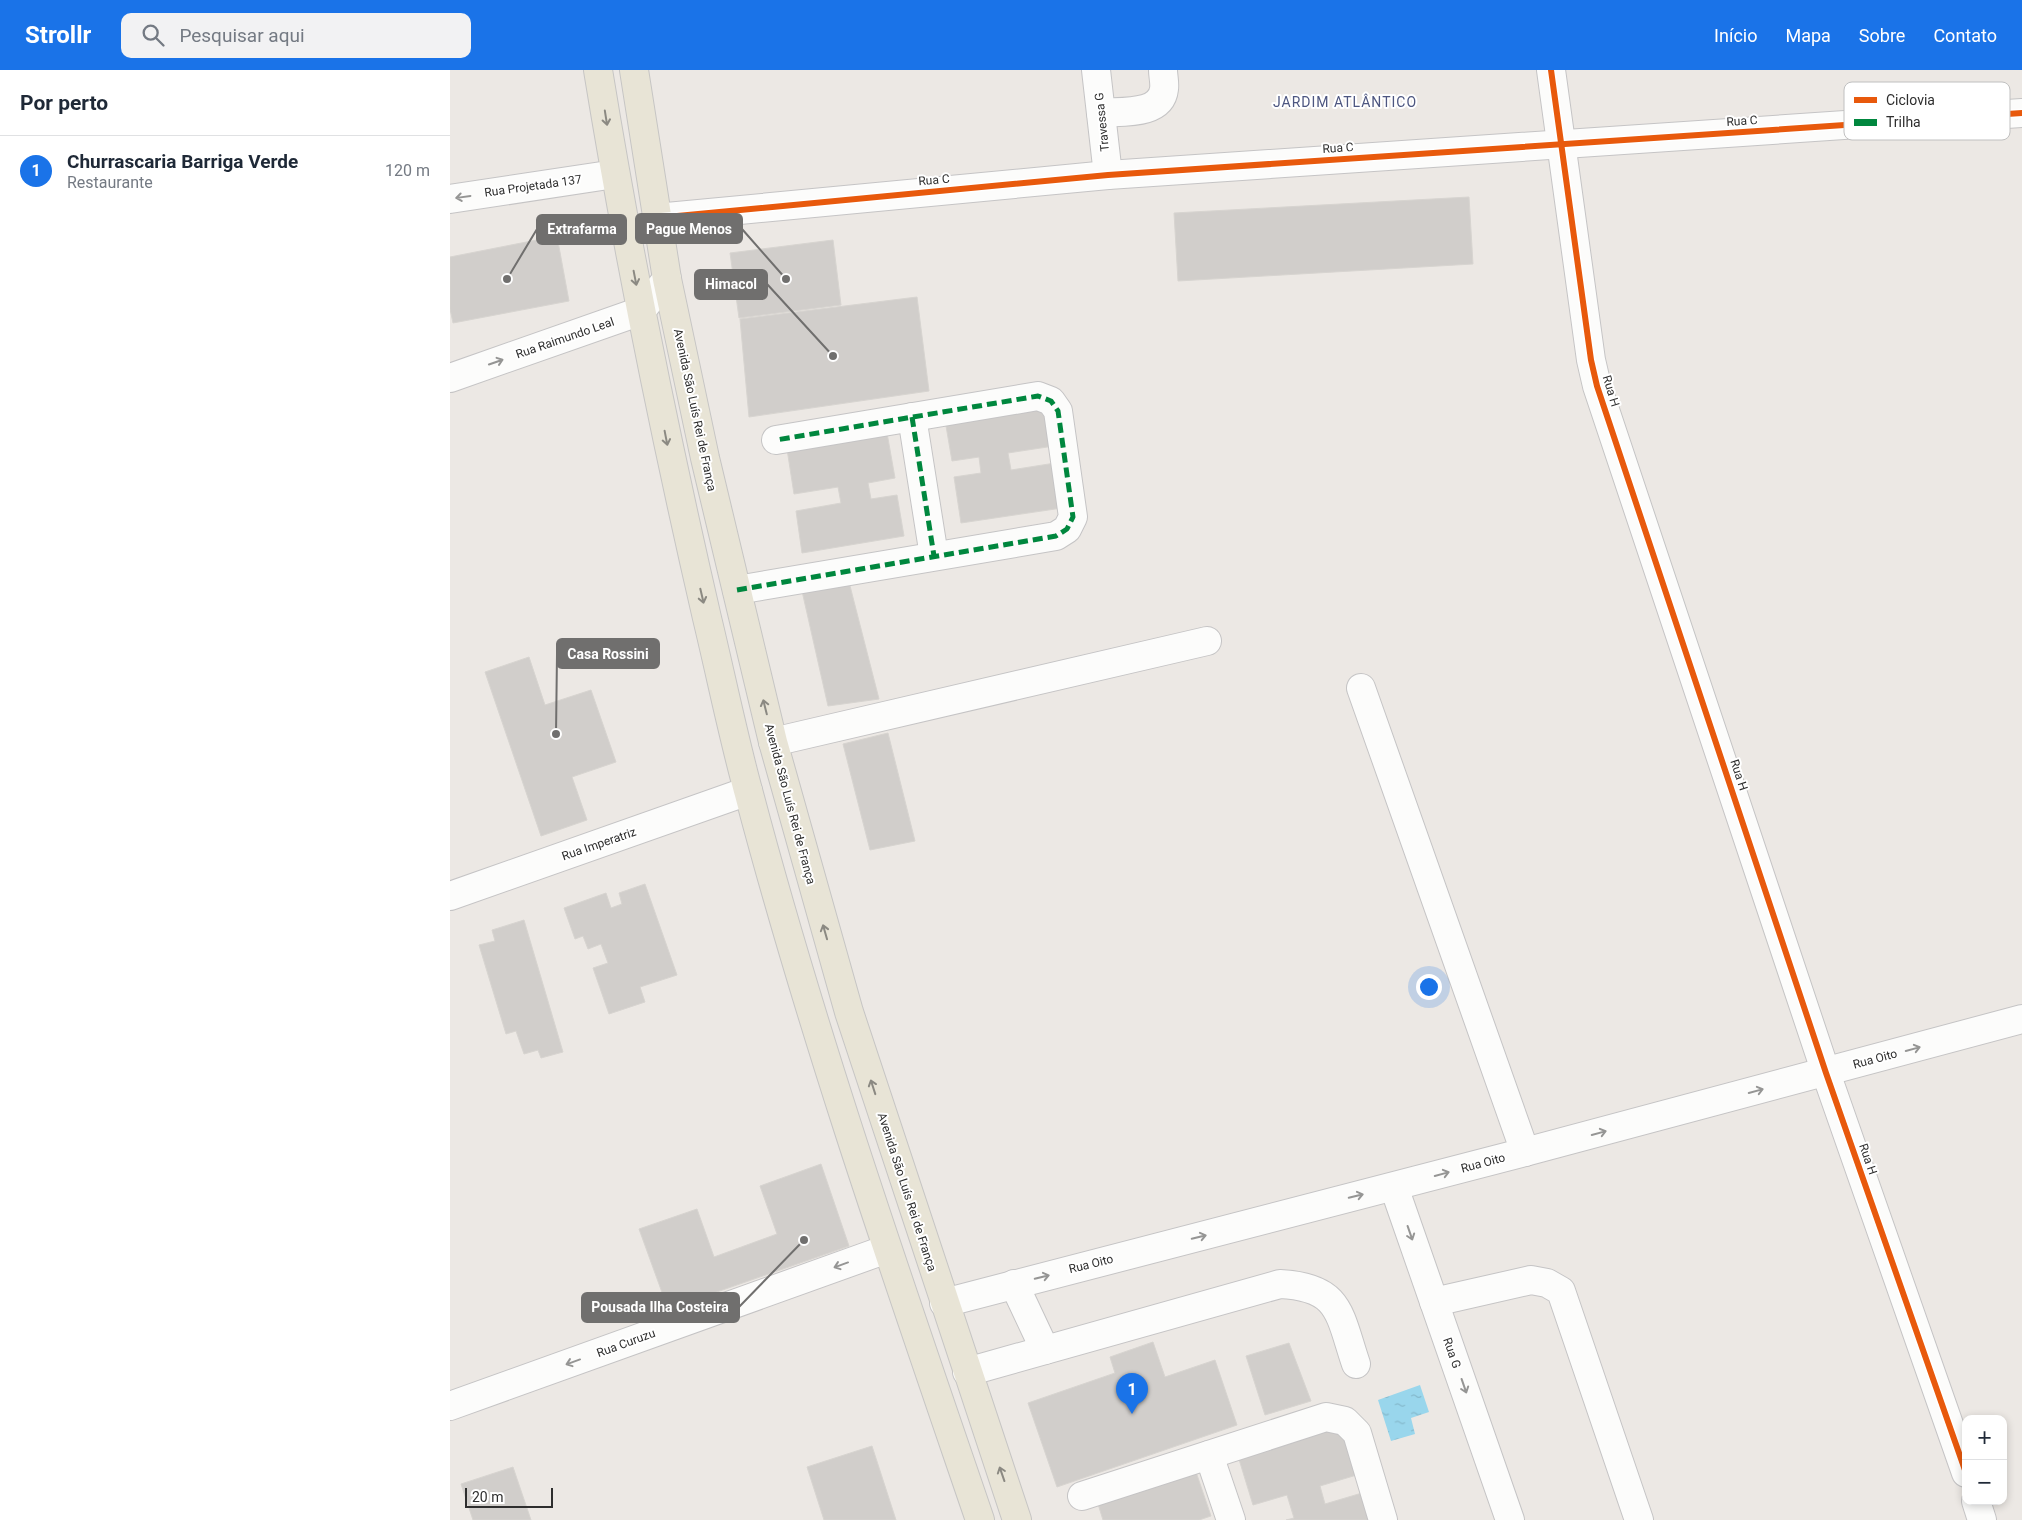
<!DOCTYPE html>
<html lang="pt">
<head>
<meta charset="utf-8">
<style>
	body { margin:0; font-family:Roboto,sans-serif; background:#f2f2f3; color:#1f2937 }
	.controls { position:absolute; right:15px; bottom:15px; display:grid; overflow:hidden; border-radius:10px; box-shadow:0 2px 8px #0003 }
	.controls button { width:45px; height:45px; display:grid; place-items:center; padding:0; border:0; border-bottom:1px solid #e0e1e3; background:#fff; color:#1f2937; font:25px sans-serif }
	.scale { position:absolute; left:15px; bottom:12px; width:88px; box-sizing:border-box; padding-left:5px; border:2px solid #2e2e2e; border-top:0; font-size:14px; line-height:18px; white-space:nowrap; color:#2e2e2e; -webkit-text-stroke:4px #fff; paint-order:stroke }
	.you { position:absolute; left:978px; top:916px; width:18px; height:18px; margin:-12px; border:4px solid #fff; border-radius:50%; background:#1a73e8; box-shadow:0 0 0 8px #1a73e833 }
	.badge { display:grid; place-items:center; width:32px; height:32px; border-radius:50%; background:#1a73e8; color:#fff; font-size:16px; font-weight:700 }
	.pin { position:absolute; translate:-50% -41px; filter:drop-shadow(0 1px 2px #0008) }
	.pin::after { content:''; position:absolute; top:26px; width:18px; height:15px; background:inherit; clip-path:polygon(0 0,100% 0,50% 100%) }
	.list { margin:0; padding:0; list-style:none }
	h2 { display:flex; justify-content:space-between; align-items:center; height:65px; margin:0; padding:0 20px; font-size:21px }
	h2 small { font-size:16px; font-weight:400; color:#747a83 }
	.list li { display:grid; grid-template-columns:32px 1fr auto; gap:15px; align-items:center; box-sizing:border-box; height:70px; padding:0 20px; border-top:1px solid #e0e1e3 }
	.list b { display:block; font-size:19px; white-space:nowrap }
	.list p { margin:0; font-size:16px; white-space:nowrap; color:#747a83 }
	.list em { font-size:16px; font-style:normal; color:#747a83 }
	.icon { flex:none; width:28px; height:28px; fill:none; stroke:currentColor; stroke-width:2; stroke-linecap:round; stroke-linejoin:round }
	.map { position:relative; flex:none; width:1572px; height:1450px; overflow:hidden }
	header { display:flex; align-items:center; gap:30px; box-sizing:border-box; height:70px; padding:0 25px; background:#1a73e8; color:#fff }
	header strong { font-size:24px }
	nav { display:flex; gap:28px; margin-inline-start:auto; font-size:18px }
	.search { width:350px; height:45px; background:#f2f2f3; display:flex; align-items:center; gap:12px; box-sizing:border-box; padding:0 18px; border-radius:10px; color:#747a83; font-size:19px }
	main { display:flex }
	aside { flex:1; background:#fff }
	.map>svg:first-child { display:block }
	.water { fill:url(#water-ripples) }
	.building { fill:#d1cecb; stroke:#d7d4d0 }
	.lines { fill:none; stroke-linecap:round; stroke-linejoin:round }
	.minor-casing { stroke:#c5c4c5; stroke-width:30 }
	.major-casing { stroke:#c6c5c4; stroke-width:30 }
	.minor { stroke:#fcfcfb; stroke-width:28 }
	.major { stroke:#e8e4d6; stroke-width:28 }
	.quiet { stroke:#00873e; stroke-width:5; stroke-dasharray:10 5; stroke-linecap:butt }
	.cycleway-casing { stroke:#fff; stroke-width:9 }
	.cycleway { stroke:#e8590c; stroke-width:6 }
	.oneway { stroke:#8b8982 }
	.oneway2 { stroke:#959594 }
	.labels { text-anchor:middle; stroke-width:4; stroke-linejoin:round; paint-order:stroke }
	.street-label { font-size:12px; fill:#2e2e2e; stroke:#fff }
	.neighbourhood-label { font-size:14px; letter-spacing:1px; fill:#4d5680; stroke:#fff }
	.key { fill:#fff; stroke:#c0c0c0; stroke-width:1 }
	.key-label { font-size:14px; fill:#2e2e2e }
	.leader { fill:none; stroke:#706f6e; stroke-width:2 }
	.callout-dot { fill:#706f6e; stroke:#fff; stroke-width:2 }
	.callout { fill:#706f6e; stroke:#706f6e; stroke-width:2 }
	.callout-label { font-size:14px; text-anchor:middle; font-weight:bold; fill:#fff }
</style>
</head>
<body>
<header>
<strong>Strollr</strong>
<div class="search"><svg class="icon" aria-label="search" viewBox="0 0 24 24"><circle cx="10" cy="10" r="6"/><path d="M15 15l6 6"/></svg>Pesquisar aqui</div>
<nav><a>Início</a><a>Mapa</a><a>Sobre</a><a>Contato</a></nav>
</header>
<main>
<aside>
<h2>Por perto<small></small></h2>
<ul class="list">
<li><span class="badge">1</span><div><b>Churrascaria Barriga Verde</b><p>Restaurante</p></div><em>120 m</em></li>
</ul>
</aside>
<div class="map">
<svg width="1572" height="1450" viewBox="0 0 1572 1450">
	<defs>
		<pattern id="water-ripples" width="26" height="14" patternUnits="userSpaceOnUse" patternTransform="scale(1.25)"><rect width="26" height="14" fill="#99d6ec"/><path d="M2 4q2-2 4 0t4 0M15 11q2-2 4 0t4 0" fill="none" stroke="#84b8cb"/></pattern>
	</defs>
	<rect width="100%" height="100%" fill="#ece8e4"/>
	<polygon class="water" points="970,1315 979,1342 961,1348 965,1364 941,1371 928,1330"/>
	<g class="building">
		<polygon points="1019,127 1023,194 728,211 724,143"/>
		<polygon points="107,166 119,231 3,253 0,239 0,187"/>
		<polygon points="383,170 391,235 289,248 280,183"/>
		<polygon points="467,227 479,321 299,347 290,249"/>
		<polygon points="597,334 604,376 558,383 561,400 605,393 612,438 511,453 504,407 531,403 529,387 502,391 495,350"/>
		<polygon points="437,363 445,408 418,413 421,429 447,425 454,466 352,483 346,441 391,433 388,417 344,424 337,379"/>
		<polygon points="399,512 429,629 378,636 352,521"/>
		<polygon points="79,587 95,635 141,620 166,692 122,707 137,750 91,766 35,602"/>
		<polygon points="438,663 465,771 420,780 393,674"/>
		<polygon points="195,814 227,905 190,917 195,932 159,944 143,898 158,893 151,874 138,879 133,866 125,869 114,838 156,823 161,838 172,834 169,823"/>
		<polygon points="74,850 113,982 91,988 88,980 74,984 66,961 56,964 29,875 45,871 42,860"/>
		<polygon points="371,1094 399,1176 218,1239 189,1159 247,1139 264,1187 327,1164 310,1116"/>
		<polygon points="703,1272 715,1307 765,1290 787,1355 607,1417 578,1333 665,1303 660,1287"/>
		<polygon points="839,1273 861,1331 815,1345 796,1286"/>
		<polygon points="894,1355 910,1404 870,1416 875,1434 912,1423 920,1450 836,1450 844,1448 837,1425 803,1435 788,1386"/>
		<polygon points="422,1376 446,1450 374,1450 357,1397"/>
		<polygon points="63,1397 81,1450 23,1450 11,1414"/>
		<polygon points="746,1402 761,1446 749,1450 653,1450 648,1434"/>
	</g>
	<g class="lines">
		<g class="minor-casing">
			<g id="minor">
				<polyline points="646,0 658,105"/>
				<polyline points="1101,0 1141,290 1147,316 1376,1003 1516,1403"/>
				<path d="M651,43C670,41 711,46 714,19C715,13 713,6 713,0"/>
				<polyline points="0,129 165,104"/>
				<polyline points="206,148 658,105 1572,43"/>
				<polyline points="0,308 191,241 217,209"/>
				<polyline points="462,347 484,486"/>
				<polyline points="287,520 606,466 617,459 623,447 608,341 601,331 588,326 326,370"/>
				<polyline points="911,618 1075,1082"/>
				<polyline points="323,672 757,571"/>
				<polyline points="0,826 298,721"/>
				<polyline points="944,1117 1060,1450"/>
				<polyline points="564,1214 595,1280"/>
				<polyline points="984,1232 1081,1210 1097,1213 1111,1221 1189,1450"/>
				<polyline points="494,1233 1075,1082 1572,949"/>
				<path d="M517,1302L830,1214C891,1217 889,1244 906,1294"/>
				<polyline points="0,1336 437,1179"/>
				<polyline points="759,1385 781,1450"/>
				<polyline points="632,1426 876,1347 895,1351 907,1363 933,1450"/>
				<polyline points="1526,1431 1532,1450"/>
			</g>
		</g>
		<g class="major-casing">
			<g id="major">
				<path d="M148,0C178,184 215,366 257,548C271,606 283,666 299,724C364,970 448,1210 530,1450"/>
				<polyline points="184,0 217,209 255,388 323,672 399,942 567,1450"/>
			</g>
		</g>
		<use href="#minor" class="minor"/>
		<use href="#major" class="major"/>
		<g class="quiet">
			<polyline points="462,347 484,486"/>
			<polyline points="287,520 606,466 617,459 623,447 608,341 601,331 588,326 326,370"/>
		</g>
		<g class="cycleway-casing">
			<g id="cycleway">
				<polyline points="1101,0 1141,290 1147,316 1376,1003 1516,1403"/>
				<polyline points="206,148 658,105 1572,43"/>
			</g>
		</g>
		<use href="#cycleway" class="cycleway"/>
	</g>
	<defs><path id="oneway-shaft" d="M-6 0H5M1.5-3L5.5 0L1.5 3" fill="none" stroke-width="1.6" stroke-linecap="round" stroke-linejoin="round" transform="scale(1.25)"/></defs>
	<g class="oneway">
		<use href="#oneway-shaft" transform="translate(156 48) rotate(81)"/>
		<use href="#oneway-shaft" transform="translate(185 208) rotate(79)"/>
		<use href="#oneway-shaft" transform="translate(216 368) rotate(79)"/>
		<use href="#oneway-shaft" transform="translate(252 526) rotate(77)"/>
		<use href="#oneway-shaft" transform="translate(315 637) rotate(-104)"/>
		<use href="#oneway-shaft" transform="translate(375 862) rotate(-106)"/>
		<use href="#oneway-shaft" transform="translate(423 1017) rotate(-108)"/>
		<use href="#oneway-shaft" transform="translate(552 1404) rotate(-109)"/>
	</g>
	<g class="oneway2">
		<use href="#oneway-shaft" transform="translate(13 127) rotate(172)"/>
		<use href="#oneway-shaft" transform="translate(46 292) rotate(-19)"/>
		<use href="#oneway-shaft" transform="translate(1463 979) rotate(-15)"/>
		<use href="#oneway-shaft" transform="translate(1306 1021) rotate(-15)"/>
		<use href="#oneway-shaft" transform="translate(1149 1063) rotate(-15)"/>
		<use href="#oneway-shaft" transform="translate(992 1104) rotate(-15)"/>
		<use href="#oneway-shaft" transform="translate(906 1126) rotate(-14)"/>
		<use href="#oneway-shaft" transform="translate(960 1163) rotate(71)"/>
		<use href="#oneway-shaft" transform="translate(749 1167) rotate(-14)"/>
		<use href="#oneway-shaft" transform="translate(391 1195) rotate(160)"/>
		<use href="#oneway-shaft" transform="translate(592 1207) rotate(-14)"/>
		<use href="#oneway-shaft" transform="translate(123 1292) rotate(160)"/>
		<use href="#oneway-shaft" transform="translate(1014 1316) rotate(71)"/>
	</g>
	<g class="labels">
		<g class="street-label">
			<text transform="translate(1292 51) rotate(-4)" y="4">Rua C</text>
			<text transform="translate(652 52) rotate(-96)" y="4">Travessa G</text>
			<text transform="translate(888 78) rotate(-4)" y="4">Rua C</text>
			<text transform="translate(484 110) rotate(-5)" y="4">Rua C</text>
			<text transform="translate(83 116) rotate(-8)" y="4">Rua Projetada 137</text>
			<text transform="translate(115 268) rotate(-19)" y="4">Rua Raimundo Leal</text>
			<text transform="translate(1161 321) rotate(73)" y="4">Rua H</text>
			<text transform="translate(245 340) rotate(78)" y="4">Avenida São Luís Rei de França</text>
			<text transform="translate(1289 705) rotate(72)" y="4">Rua H</text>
			<text transform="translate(340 734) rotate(75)" y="4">Avenida São Luís Rei de França</text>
			<text transform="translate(149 774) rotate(-19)" y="4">Rua Imperatriz</text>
			<text transform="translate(1425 989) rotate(-15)" y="4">Rua Oito</text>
			<text transform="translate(1418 1089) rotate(71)" y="4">Rua H</text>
			<text transform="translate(1033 1093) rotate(-15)" y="4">Rua Oito</text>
			<text transform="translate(457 1122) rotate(72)" y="4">Avenida São Luís Rei de França</text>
			<text transform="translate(641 1194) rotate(-14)" y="4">Rua Oito</text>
			<text transform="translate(176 1273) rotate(-20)" y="4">Rua Curuzu</text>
			<text transform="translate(1002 1283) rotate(71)" y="4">Rua G</text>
		</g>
		<g class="neighbourhood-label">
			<text x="895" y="37">JARDIM ATLÂNTICO</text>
		</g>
	</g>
	<rect x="1394" y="12" width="166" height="58" rx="8" class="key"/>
	<rect x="1404" y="27" width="23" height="6" fill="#e8590c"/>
	<rect x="1404" y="49" width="23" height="7" fill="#00873e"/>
	<g class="key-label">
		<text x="1436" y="35">Ciclovia</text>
		<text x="1436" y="57">Trilha</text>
	</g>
	<path class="leader" d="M336 209L292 159M57 209L87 159M383 286L317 214M106 664L107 584M354 1170L289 1237"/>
	<g class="callout-dot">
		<circle cx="336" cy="209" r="5"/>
		<circle cx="57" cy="209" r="5"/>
		<circle cx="383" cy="286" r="5"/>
		<circle cx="106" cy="664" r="5"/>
		<circle cx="354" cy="1170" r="5"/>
	</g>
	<g class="callout">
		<rect x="186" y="144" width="106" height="29" rx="5"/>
		<rect x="87" y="145" width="89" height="29" rx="5"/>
		<rect x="245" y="200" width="72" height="29" rx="5"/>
		<rect x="107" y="569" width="102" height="29" rx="5"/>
		<rect x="132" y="1223" width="157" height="29" rx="5"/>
	</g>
	<g class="callout-label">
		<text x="239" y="164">Pague Menos</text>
		<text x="132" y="164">Extrafarma</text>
		<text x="281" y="219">Himacol</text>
		<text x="158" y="589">Casa Rossini</text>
		<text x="210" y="1242">Pousada Ilha Costeira</text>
	</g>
</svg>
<div class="controls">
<button>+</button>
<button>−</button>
</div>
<div class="scale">20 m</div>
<div class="you"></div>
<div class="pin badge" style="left:682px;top:1344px">1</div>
</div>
</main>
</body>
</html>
